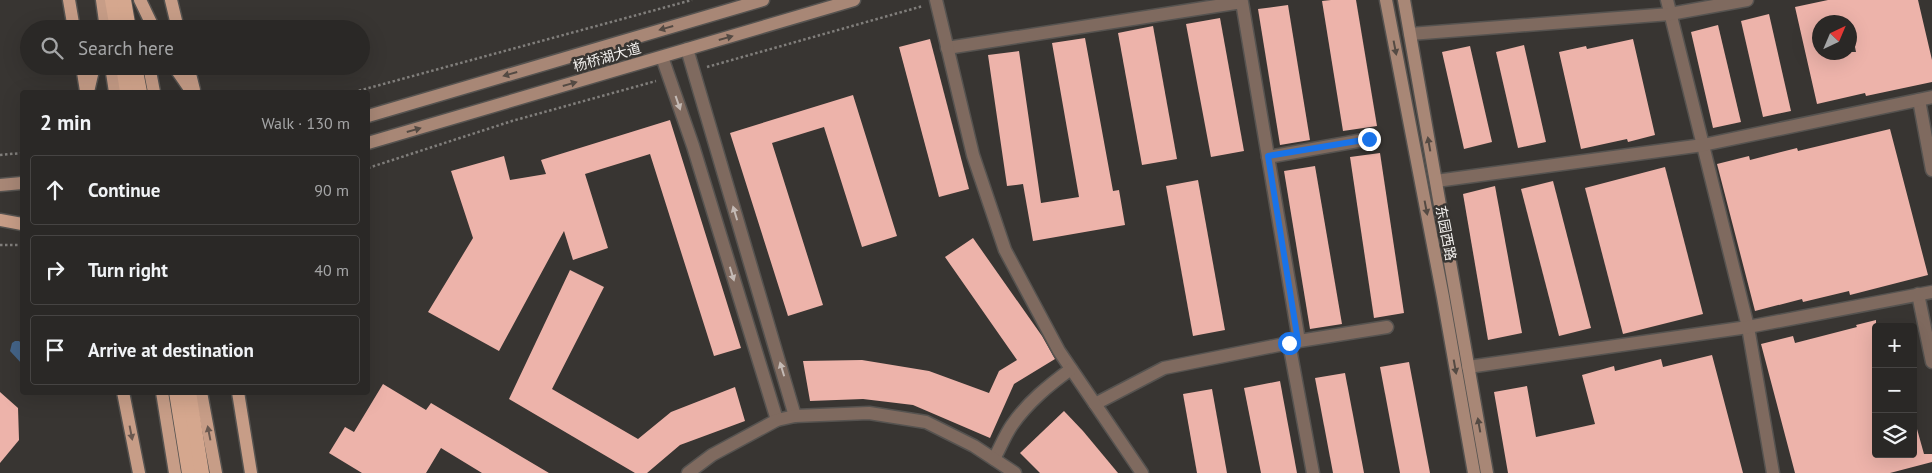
<!DOCTYPE html>
<html lang="en">
<head>
<meta charset="utf-8">
<style>
	body { margin:0; font-family:"PT Sans","Noto Sans SC",sans-serif; background:#363432; color:#f1f3f6 }
	.controls { position:absolute; right:15px; bottom:15px; display:grid; overflow:hidden; border-radius:5px; box-shadow:0 5px 20px #0002 }
	.controls button { width:45px; height:45px; display:grid; place-items:center; padding:0; border:0; border-bottom:1px solid #464443; background:#2a2826; color:#f1f3f6; font:25px sans-serif }
	.compass { position:absolute; left:1812px; top:15px; width:45px; height:45px; border-radius:50%; background:#2a2826; box-shadow:0 5px 20px #0002; rotate:44deg }
	.stop { position:absolute; width:15px; height:15px; margin:-11px; border:4px solid #1a73e8; border-radius:50%; background:#fff }
	.stop.end { background:#1a73e8; border-color:#fff; box-shadow:0 1px 5px #0008 }
	.list { margin:0; padding:0; list-style:none }
	h2 { display:flex; justify-content:space-between; align-items:center; height:65px; margin:0; padding:0 20px; font-size:21px }
	h2 small { font-size:16px; font-weight:400; color:#a5a6a7 }
	.list li { display:grid; grid-template-columns:32px 1fr auto; gap:15px; align-items:center; box-sizing:border-box; height:70px; margin:0 10px 10px; padding:0 10px; border:1px solid #464443; border-radius:5px }
	.list b { display:block; font-size:19px; white-space:nowrap }
	.list em { font-size:16px; font-style:normal; color:#a5a6a7 }
	.icon { flex:none; width:28px; height:28px; fill:none; stroke:currentColor; stroke-width:2; stroke-linecap:round; stroke-linejoin:round }
	.map { position:relative; flex:none; width:1932px; height:473px; overflow:hidden }
	.search { position:absolute; background:#2a2826; box-shadow:0 5px 20px #0002; left:20px; top:20px; width:350px; height:55px; display:flex; align-items:center; gap:12px; box-sizing:border-box; padding:0 18px; border-radius:28px; color:#a5a6a7; font-size:19px }
	.panel { position:absolute; background:#2a2826; box-shadow:0 5px 20px #0002; left:20px; top:90px; width:350px; height:305px; border-radius:5px }
	.map>svg:first-child { display:block }
	.water { fill:#446488 }
	.building { fill:#edb3aa; fill-rule:evenodd }
	.lines { fill:none; stroke-linecap:round; stroke-linejoin:round }
	.pedestrian-casing { stroke:#565350; stroke-width:15 }
	.minor-casing { stroke:#565350; stroke-width:15 }
	.secondary-casing { stroke:#565350; stroke-width:15 }
	.primary-casing { stroke:#565350; stroke-width:15 }
	.trunk-casing { stroke:#565350; stroke-width:16 }
	.path { stroke:#807e7b; stroke-width:2.5; stroke-dasharray:2.5 2.5; stroke-linecap:butt }
	.pedestrian { stroke:#7f6a5f; stroke-width:12 }
	.minor { stroke:#7f6a5f; stroke-width:12 }
	.secondary { stroke:#a88776; stroke-width:12 }
	.primary { stroke:#c79d87; stroke-width:12 }
	.trunk { stroke:#d5a78e; stroke-width:14 }
	.oneway { fill:#544a43 }
	.oneway2 { fill:#c4bab5 }
	.oneway3 { fill:#6a5950 }
	.route { stroke:#1a73e8; stroke-width:6 }
	.labels { text-anchor:middle; stroke-width:5; stroke-linejoin:round; paint-order:stroke }
	.street-label { font-size:14px; fill:#f2f0ee; stroke:#383532 }
</style>
</head>
<body>
<div class="map">
<svg width="1932" height="473" viewBox="0 0 1932 473">
	<rect width="100%" height="100%" fill="#383532"/>
	<polygon class="water" points="15,341 19,341 22,344 22,364 10,351 12,343"/>
	<g class="building">
		<polygon points="1331,0 1356,0 1377,126 1343,131 1322,1"/>
		<path d="M1828,0H1918L1932,60V82L1866,96L1865,93L1817,104L1795,7ZM1820,22H1850L1856,52H1820Z"/>
		<polygon points="1288,5 1310,140 1280,145 1258,9"/>
		<polygon points="1769,14 1791,111 1763,117 1741,21"/>
		<polygon points="1220,18 1244,151 1211,157 1186,24"/>
		<polygon points="1718,25 1741,122 1713,128 1691,32"/>
		<polygon points="1153,26 1177,159 1142,165 1118,33"/>
		<polygon points="1085,38 1113,191 1119,190 1125,225 1033,241 1023,184 1007,186 988,55 1019,51 1041,203 1079,197 1052,43"/>
		<polygon points="930,39 969,189 939,197 899,47"/>
		<polygon points="1633,39 1655,135 1628,142 1627,139 1581,149 1559,52 1586,46 1587,49"/>
		<polygon points="1524,45 1546,142 1518,148 1496,52"/>
		<polygon points="1470,46 1492,142 1464,149 1442,52"/>
		<polygon points="853,95 897,236 862,247 824,127 772,143 823,305 788,316 730,133"/>
		<polygon points="670,120 741,348 714,356 650,154 585,174 608,248 573,260 564,231 499,351 428,312 473,238 451,171 504,156 510,180 546,174 541,160"/>
		<polygon points="1890,129 1928,275 1850,295 1849,291 1803,302 1802,299 1755,311 1717,164 1749,156 1750,160 1797,148 1798,151"/>
		<polygon points="1380,153 1404,313 1374,318 1350,157"/>
		<polygon points="1315,166 1342,324 1310,329 1284,171"/>
		<polygon points="1665,167 1703,314 1623,334 1585,188"/>
		<polygon points="1198,180 1225,330 1193,336 1166,186"/>
		<polygon points="1553,181 1591,328 1559,336 1521,189"/>
		<polygon points="1495,186 1522,333 1488,340 1463,194"/>
		<polygon points="973,238 1042,336 1055,359 1014,384 990,438 913,405 863,399 810,401 803,361 862,360 929,371 989,393 999,371 1017,360 945,257"/>
		<polygon points="570,270 604,287 552,389 638,439 671,412 735,387 745,421 680,445 647,473 635,473 509,399"/>
		<polygon points="1876,320 1876,454 1913,454 1913,429 1917,429 1924,454 1932,454 1932,462 1890,473 1795,473 1761,344 1793,336 1795,343 1857,327 1856,325"/>
		<polygon points="1712,355 1743,473 1508,473 1494,392 1527,386 1536,437 1595,424 1582,375 1614,366 1615,371 1661,359 1663,367"/>
		<polygon points="1409,362 1430,473 1400,473 1380,367"/>
		<polygon points="1345,373 1364,473 1333,473 1315,378"/>
		<polygon points="1280,381 1297,473 1261,473 1244,388"/>
		<polygon points="383,384 426,410 431,403 549,473 482,473 441,448 426,473 362,473 329,453 345,427 354,432"/>
		<polygon points="1212,389 1227,473 1197,473 1183,394"/>
		<polygon points="0,392 18,408 19,440 0,463"/>
		<polygon points="1064,411 1083,431 1118,473 1040,473 1020,453"/>
	</g>
	<g class="lines">
		<g class="pedestrian-casing">
			<g id="pedestrian">
				<polyline points="947,48 1242,2 1299,341"/>
				<polyline points="1268,157 1369,139"/>
				<polyline points="1289,343 1313,473"/>
				<polyline points="1095,404 1164,368 1299,341 1387,327"/>
			</g>
		</g>
		<g class="minor-casing">
			<g id="minor">
				<polyline points="936,0 973,155 1005,250 1059,351 1142,473"/>
				<polyline points="1667,0 1748,327 1773,473"/>
				<polyline points="1410,34 1670,14 1747,0"/>
				<polyline points="687,49 795,416"/>
				<polyline points="662,57 693,146 777,420"/>
				<polyline points="1919,100 1932,170"/>
				<polyline points="1436,181 1703,145 1932,97"/>
				<polyline points="1918,294 1932,362"/>
				<polyline points="1468,367 1748,327 1932,292"/>
				<path d="M994,459C1000,448 1005,435 1012,425C1028,402 1049,385 1071,369"/>
				<polyline points="688,473 712,455 777,420 795,416 869,413 926,422 974,446 1015,473"/>
			</g>
		</g>
		<g class="secondary-casing">
			<g id="secondary">
				<polyline points="1386,0 1443,297 1474,473"/>
				<polyline points="1404,0 1487,473"/>
				<polyline points="368,116 763,0"/>
				<polyline points="368,143 854,0"/>
				<polyline points="0,185 22,183"/>
			</g>
		</g>
		<g class="primary-casing">
			<g id="primary">
				<polyline points="69,0 74,29"/>
				<polyline points="102,0 106,29"/>
				<polyline points="140,0 154,29"/>
				<polyline points="171,0 178,29"/>
				<polyline points="82,66 86,91"/>
				<polyline points="111,66 115,92"/>
				<polyline points="149,66 154,92"/>
				<polyline points="174,66 192,92"/>
				<polyline points="188,66 194,90"/>
				<polyline points="88,92 94,66"/>
				<polyline points="0,220 22,224"/>
				<polyline points="123,392 139,473"/>
				<polyline points="162,392 175,473"/>
				<polyline points="201,392 216,473"/>
				<polyline points="238,392 251,473"/>
			</g>
		</g>
		<g class="trunk-casing">
			<g id="trunk">
				<polyline points="112,0 117,29"/>
				<polyline points="124,0 129,29"/>
				<polyline points="123,66 127,92"/>
				<polyline points="135,66 140,92"/>
				<polyline points="176,392 189,473"/>
				<polyline points="189,392 202,473"/>
			</g>
		</g>
		<g class="path">
			<polyline points="707,67 923,6"/>
			<polyline points="354,92 692,0"/>
			<polyline points="0,155 22,153"/>
			<polyline points="368,168 512,121 656,81"/>
			<polyline points="0,245 22,245"/>
		</g>
		<use href="#pedestrian" class="pedestrian"/>
		<use href="#minor" class="minor"/>
		<use href="#secondary" class="secondary"/>
		<use href="#primary" class="primary"/>
		<use href="#trunk" class="trunk"/>
	</g>
	<defs><path id="oneway-solid" d="M-6-.8H1V-3.2L6.5 0L1 3.2V.8H-6Z" transform="scale(1.25)"/></defs>
	<g class="oneway">
		<use href="#oneway-solid" transform="translate(666 28) rotate(164)"/>
		<use href="#oneway-solid" transform="translate(726 38) rotate(-16)"/>
		<use href="#oneway-solid" transform="translate(1395 48) rotate(79)"/>
		<use href="#oneway-solid" transform="translate(510 74) rotate(164)"/>
		<use href="#oneway-solid" transform="translate(570 84) rotate(-16)"/>
		<use href="#oneway-solid" transform="translate(414 130) rotate(-16)"/>
		<use href="#oneway-solid" transform="translate(1429 144) rotate(-100)"/>
		<use href="#oneway-solid" transform="translate(1426 208) rotate(79)"/>
		<use href="#oneway-solid" transform="translate(1455 367) rotate(80)"/>
		<use href="#oneway-solid" transform="translate(1479 425) rotate(-100)"/>
	</g>
	<g class="oneway2">
		<use href="#oneway-solid" transform="translate(678 103) rotate(71)"/>
		<use href="#oneway-solid" transform="translate(735 213) rotate(-107)"/>
		<use href="#oneway-solid" transform="translate(732 274) rotate(73)"/>
		<use href="#oneway-solid" transform="translate(782 369) rotate(-107)"/>
	</g>
	<g class="oneway3">
		<use href="#oneway-solid" transform="translate(131 433) rotate(79)"/>
		<use href="#oneway-solid" transform="translate(209 433) rotate(-101)"/>
	</g>
	<g class="lines">
		<polyline class="route" points="1289,343 1298,341 1268,156 1369,139"/>
	</g>
	<g class="labels">
		<g class="street-label">
			<text transform="translate(607 57) rotate(-16)" y="5">杨桥湖大道</text>
			<text transform="translate(1446 233) rotate(79)" y="5">东园西路</text>
		</g>
	</g>
</svg>
<div class="controls">
<button>+</button>
<button>−</button>
<button><svg class="icon" aria-label="layers" viewBox="0 0 24 24"><path d="M12 4l9 5-9 5-9-5zM3 14l9 5 9-5"/></svg></button>
</div>
<svg class="compass" viewBox="-18 -18 36 36"><path d="M0-13l5 13h-10z" fill="#e53935"/><path d="M0 13l5-13h-10z" fill="#a5a6a7"/></svg>
<div class="stop" style="left:1289px;top:343px"></div>
<div class="stop end" style="left:1369px;top:139px"></div>
<div class="search"><svg class="icon" aria-label="search" viewBox="0 0 24 24"><circle cx="10" cy="10" r="6"/><path d="M15 15l6 6"/></svg>Search here</div>
<section class="panel">
<h2>2 min<small>Walk · 130 m</small></h2>
<ul class="list">
<li><svg class="icon" aria-label="ahead" viewBox="0 0 24 24"><path d="M12 20V5M6 11l6-6 6 6"/></svg><div><b>Continue</b></div><em>90 m</em></li>
<li><svg class="icon" aria-label="right" viewBox="0 0 24 24"><path d="M7 20v-9h11M14 6l5 5-5 5"/></svg><div><b>Turn right</b></div><em>40 m</em></li>
<li><svg class="icon" aria-label="arrive" viewBox="0 0 24 24"><path d="M6 21V4h12l-3 4 3 4H6"/></svg><div><b>Arrive at destination</b></div></li>
</ul>
</section>
</div>
</body>
</html>
